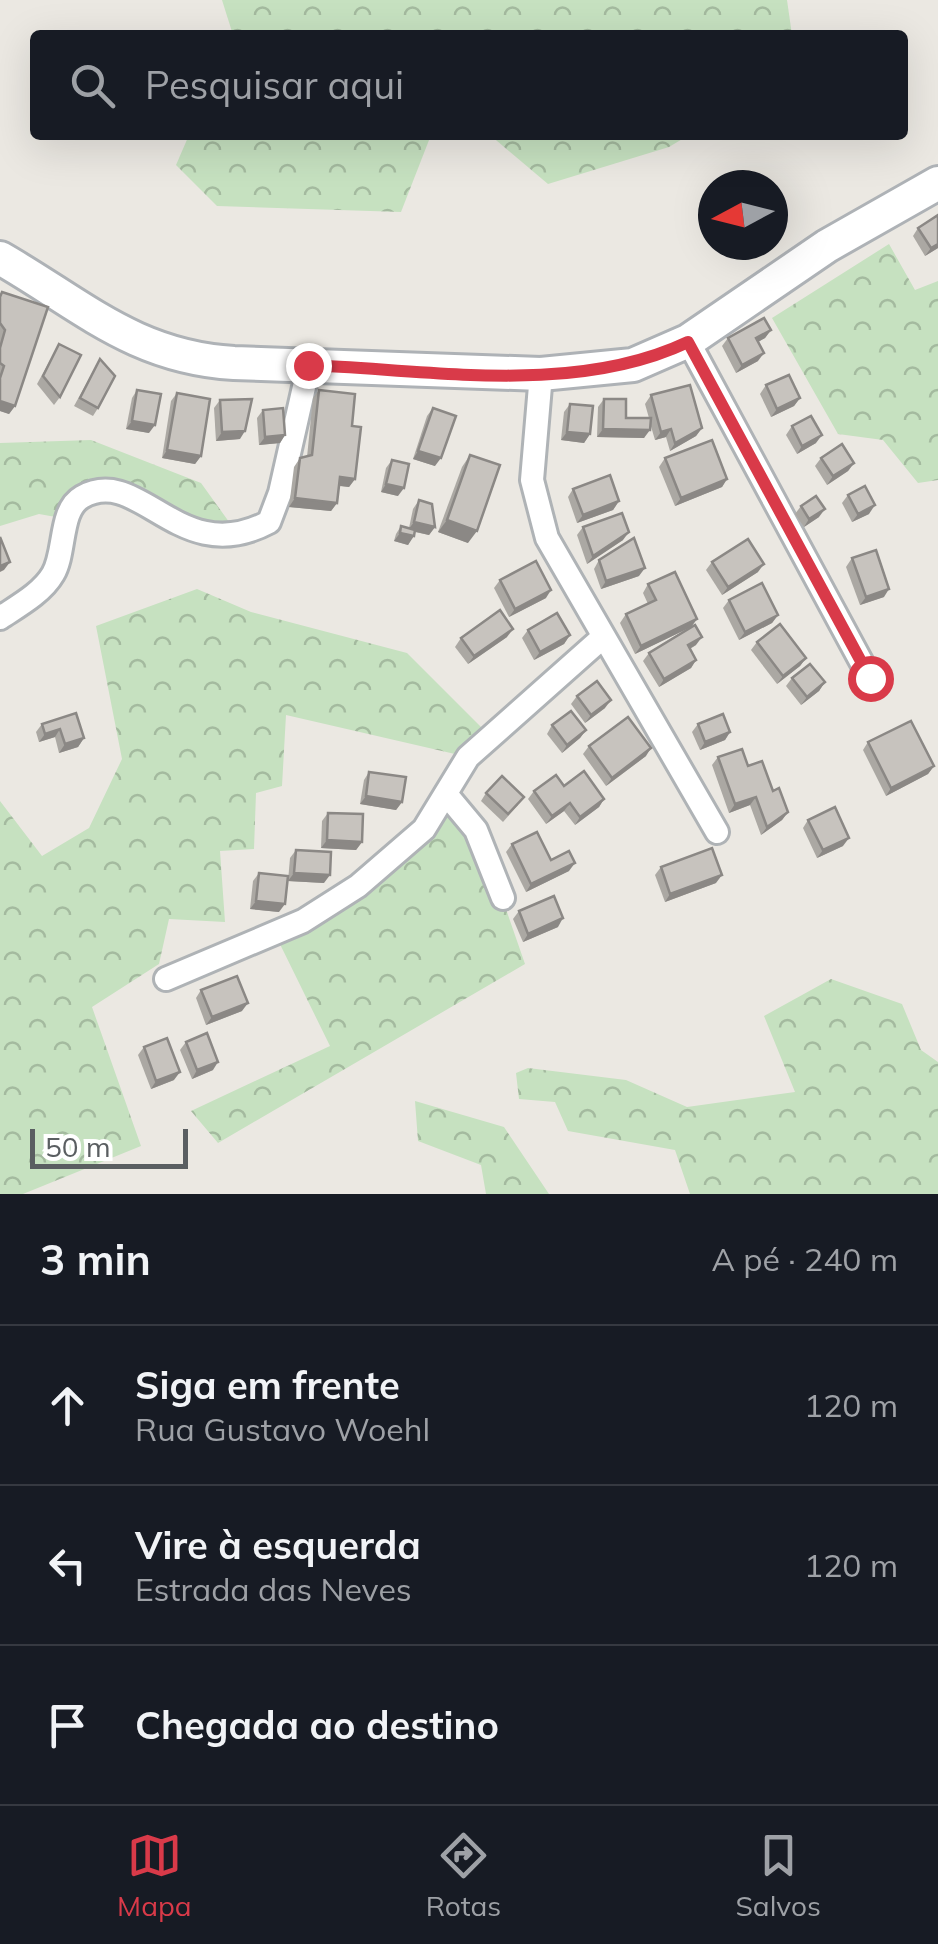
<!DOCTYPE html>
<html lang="pt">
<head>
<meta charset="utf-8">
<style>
	body { margin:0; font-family:Mulish,sans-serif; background:#20242c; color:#f1f3f6 }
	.compass { position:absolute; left:698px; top:170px; width:90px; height:90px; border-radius:50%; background:#171b24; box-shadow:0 10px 40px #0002; rotate:263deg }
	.scale { position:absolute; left:30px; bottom:25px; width:158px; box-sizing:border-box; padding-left:10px; border:5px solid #5a5e61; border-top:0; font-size:28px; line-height:35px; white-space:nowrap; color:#5a5e61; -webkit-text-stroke:8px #fff; paint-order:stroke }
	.stop { position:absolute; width:30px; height:30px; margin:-22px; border:8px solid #d93a49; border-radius:50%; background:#fff }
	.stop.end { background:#d93a49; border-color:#fff; box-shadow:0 2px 10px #0008 }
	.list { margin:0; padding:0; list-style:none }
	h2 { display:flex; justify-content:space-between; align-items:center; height:130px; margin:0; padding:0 40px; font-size:42px }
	h2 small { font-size:32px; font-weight:400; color:#9ea1a6 }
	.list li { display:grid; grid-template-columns:65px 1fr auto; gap:30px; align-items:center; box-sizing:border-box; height:160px; padding:0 40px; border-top:2px solid #363941 }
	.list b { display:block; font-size:38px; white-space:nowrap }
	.list p { margin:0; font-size:32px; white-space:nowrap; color:#9ea1a6 }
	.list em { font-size:32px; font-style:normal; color:#9ea1a6 }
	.icon { flex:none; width:55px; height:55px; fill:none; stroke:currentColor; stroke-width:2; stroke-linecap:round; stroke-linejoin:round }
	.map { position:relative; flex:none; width:938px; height:1194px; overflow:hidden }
	.search { position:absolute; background:#171b24; box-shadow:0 10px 40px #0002; left:30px; right:30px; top:30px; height:110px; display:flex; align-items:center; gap:25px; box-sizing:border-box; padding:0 35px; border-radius:10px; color:#9ea1a6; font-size:38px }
	.sheet { height:610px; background:#171b24 }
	nav { display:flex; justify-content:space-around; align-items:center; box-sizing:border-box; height:140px; border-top:2px solid #363941; background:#171b24; font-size:28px; color:#9ea1a6 }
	nav a { display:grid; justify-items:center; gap:5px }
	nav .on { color:#d93a49 }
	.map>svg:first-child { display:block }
	.forest { fill:url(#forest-crowns) }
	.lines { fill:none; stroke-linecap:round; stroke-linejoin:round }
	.street-casing { stroke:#afb3b6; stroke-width:28 }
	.secondary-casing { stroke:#aeb2b6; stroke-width:38 }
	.street { stroke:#fff; stroke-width:22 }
	.secondary { stroke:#fff; stroke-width:32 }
	.wall { fill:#aba8a3 }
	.shaded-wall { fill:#8b8885 }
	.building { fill:#c7c3be; stroke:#8b8885; stroke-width:2.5 }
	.route { stroke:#d93a49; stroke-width:12 }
</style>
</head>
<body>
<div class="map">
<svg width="938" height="1194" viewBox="0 0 938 1194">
	<defs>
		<pattern id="forest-crowns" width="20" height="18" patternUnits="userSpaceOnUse" patternTransform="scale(2.5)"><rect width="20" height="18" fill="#c6e1c0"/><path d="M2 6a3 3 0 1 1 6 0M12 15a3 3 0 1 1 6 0" fill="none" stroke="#a4ba9f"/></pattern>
	</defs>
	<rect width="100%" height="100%" fill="#ebe8e2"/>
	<g class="forest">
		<polygon points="222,0 787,0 792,35 233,35"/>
		<polygon points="189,135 431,135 401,212 217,206 176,165"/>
		<polygon points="490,135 689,135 669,147 548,184"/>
		<polygon points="889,244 915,290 938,281 938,480 918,483 883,440 838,434 772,318"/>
		<polygon points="91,440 201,483 237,533 101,491 67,519 39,514 0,526 0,443"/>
		<polygon points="197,589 251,612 407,653 489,735 468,757 286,715 282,786 256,793 254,849 220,851 225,922 169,919 159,964 92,1007 141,1146 23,1194 0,1194 0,801 42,856 89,828 122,759 96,626"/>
		<polygon points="446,794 499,889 525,964 218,1143 191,1111 330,1046 275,934 334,903"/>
		<polygon points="831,979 902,1004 921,1050 938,1062 938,1194 690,1194 675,1150 568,1131 555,1102 519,1099 516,1073 528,1068 626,1080 687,1107 795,1092 764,1016"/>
		<polygon points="415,1101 504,1127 549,1194 486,1194 481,1165 418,1141"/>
	</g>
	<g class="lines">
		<g class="street-casing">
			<g id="street">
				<polyline points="688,341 870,678"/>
				<polyline points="541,374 532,480 547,538 717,832"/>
				<path d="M0,618C18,606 42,593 53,574C66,552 59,510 82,497C140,464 179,570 269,522L280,493L309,365"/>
				<polyline points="446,794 476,830 503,898"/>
				<polyline points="166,979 303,921 358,886 424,829 468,757 602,638"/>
			</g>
		</g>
		<g class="secondary-casing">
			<path id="secondary" d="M0,258C82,305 134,357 234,363L541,374L633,365L688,341L827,246L938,183"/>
		</g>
		<use href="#street" class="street"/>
		<use href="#secondary" class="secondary"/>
	</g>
	<g class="wall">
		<polygon points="918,228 938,248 925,256 913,236"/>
		<polygon points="2,292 15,406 9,414 0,411 0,294"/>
		<polygon points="771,330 765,338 758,342 758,361 736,373 722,346 728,338"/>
		<polygon points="59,344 60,397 54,405 37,384"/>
		<polygon points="100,359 98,408 93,416 74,406"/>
		<polygon points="766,385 800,398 794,406 771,417 760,394"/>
		<polygon points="137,390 149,433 126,429 132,398"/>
		<polygon points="319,390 352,426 355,479 349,487 339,486 337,503 331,511 289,507 294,467 300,458 307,457 313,398"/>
		<polygon points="177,393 201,456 195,464 162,458 171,401"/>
		<polygon points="651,395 702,428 696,436 670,451 666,437 655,440 650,423 644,438 597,437 598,407 604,399 626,418 649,418 645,404"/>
		<polygon points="220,400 240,439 216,441 214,408"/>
		<polygon points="570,404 590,434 584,443 561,440 564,412"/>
		<polygon points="433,408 435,466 413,459 427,416"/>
		<polygon points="263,410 285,435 280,443 259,445 257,418"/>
		<polygon points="792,426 816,443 797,454 786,435"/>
		<polygon points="470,455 468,543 438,532 462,467"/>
		<polygon points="665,458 727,479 722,487 675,506 659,467"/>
		<polygon points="821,458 854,463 848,471 827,485 815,466"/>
		<polygon points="392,460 398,496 381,492 386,468"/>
		<polygon points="573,489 619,501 613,510 577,523 568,497"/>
		<polygon points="848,495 869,514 852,522 842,503"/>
		<polygon points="419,500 435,527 429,535 415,532 408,545 394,541 396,534 401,526 409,528 413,509"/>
		<polygon points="801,506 819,517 804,527 795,514"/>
		<polygon points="583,527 623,540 587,564 577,535"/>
		<polygon points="852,558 884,597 860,605 846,567"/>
		<polygon points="599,560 639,576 601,589 594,569"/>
		<polygon points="712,562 758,572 722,595 706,570"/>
		<polygon points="500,580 546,598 509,617 494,588"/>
		<polygon points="648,584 697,619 691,627 635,654 620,623 626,614 648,604 643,593"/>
		<polygon points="729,600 778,615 772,623 739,640 723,608"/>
		<polygon points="528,630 570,635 564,644 534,660 522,638"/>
		<polygon points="507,637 468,664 455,647 461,638"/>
		<polygon points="757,642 806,658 800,666 777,684 751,650"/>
		<polygon points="696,645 690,649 696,660 691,668 659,687 643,661 649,653"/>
		<polygon points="792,678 825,682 819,691 801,705 786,686"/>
		<polygon points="577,696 605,708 585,723 571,704"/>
		<polygon points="42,724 84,738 78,747 59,753 55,737 39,742 36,732"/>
		<polygon points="698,724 730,732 725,740 700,750 692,732"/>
		<polygon points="552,725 586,730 580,738 562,753 547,734"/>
		<polygon points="868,742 934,766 928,774 886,796 863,750"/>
		<polygon points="589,746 646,756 606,786 583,754"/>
		<polygon points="718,757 748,766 773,791 788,812 782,820 761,835 750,805 729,813 712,765"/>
		<polygon points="369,772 402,802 396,810 360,804 364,780"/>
		<polygon points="564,786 604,799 599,807 575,825 564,811 546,824 528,799 534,791"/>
		<polygon points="486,793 518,805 503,822 481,801"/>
		<polygon points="328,813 362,842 356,850 321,848 322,821"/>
		<polygon points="808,820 843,846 817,858 803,828"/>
		<polygon points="512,844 551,860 569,871 526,892 506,852"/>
		<polygon points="296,850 324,883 288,881 290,858"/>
		<polygon points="661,867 716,883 665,902 655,875"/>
		<polygon points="259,873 279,912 250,909 253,881"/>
		<polygon points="519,911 558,927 523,942 513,919"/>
		<polygon points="201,990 242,1011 206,1025 196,998"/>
		<polygon points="186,1042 213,1070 192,1079 180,1050"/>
		<polygon points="144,1047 174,1080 151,1089 138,1055"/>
	</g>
	<g class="shaded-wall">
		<polygon points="938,244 938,248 925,256 931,248"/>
		<polygon points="771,330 765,338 751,346 756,338"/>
		<polygon points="764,353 758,361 736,373 742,365"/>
		<polygon points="800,398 794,406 771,417 777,409"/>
		<polygon points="0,401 15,406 9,414 0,411"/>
		<polygon points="132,421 155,425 149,433 126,429"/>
		<polygon points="702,428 696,436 670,451 675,443"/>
		<polygon points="603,429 650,430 644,438 597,437"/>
		<polygon points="671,429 666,437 655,440 661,432"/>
		<polygon points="245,431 240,439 216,441 222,432"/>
		<polygon points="567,432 590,434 584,443 561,440"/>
		<polygon points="285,435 280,443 259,445 265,437"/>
		<polygon points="822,435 816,443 797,454 802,446"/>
		<polygon points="167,450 201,456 195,464 162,458"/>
		<polygon points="418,451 441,458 435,466 413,459"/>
		<polygon points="854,463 848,471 827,485 833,476"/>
		<polygon points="340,477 355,479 349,487 334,485"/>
		<polygon points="727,479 722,487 675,506 681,498"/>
		<polygon points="386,484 404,488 398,496 381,492"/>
		<polygon points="295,498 337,503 331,511 289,507"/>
		<polygon points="619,501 613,510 577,523 583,515"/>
		<polygon points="875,505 869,514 852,522 858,514"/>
		<polygon points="825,509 819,517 804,527 809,519"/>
		<polygon points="447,520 477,531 468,543 438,532"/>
		<polygon points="414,522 435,527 429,535 408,530"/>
		<polygon points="629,532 623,540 587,564 593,556"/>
		<polygon points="400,533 414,536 408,545 394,541"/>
		<polygon points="10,562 4,570 0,572 0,566"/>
		<polygon points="764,564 758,572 722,595 728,587"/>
		<polygon points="645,568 639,576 601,589 606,581"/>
		<polygon points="889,589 884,597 860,605 866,597"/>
		<polygon points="551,590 546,598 509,617 515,609"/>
		<polygon points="778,615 772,623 739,640 745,632"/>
		<polygon points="697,619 691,627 635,654 641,646"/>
		<polygon points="513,629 507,637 468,664 474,656"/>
		<polygon points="570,635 564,644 534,660 540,652"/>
		<polygon points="702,637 696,645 682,653 688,645"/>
		<polygon points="806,658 800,666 777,684 783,676"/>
		<polygon points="696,660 691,668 659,687 664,679"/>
		<polygon points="825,682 819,691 801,705 807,697"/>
		<polygon points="611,700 605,708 585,723 591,715"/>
		<polygon points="60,729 55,737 39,742 45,734"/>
		<polygon points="586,730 580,738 562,753 567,745"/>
		<polygon points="730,732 725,740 700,750 705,742"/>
		<polygon points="84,738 78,747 59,753 65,744"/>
		<polygon points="651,748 646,756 606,786 612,778"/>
		<polygon points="934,766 928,774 886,796 891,788"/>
		<polygon points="366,796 402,802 396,810 360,804"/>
		<polygon points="756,797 750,805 729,813 735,804"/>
		<polygon points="604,799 599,807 575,825 580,817"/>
		<polygon points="570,803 564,811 546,824 552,816"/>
		<polygon points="788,812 782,820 761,835 767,827"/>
		<polygon points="849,838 843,846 817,858 823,850"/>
		<polygon points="327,840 362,842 356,850 321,848"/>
		<polygon points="575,863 569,871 526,892 531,884"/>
		<polygon points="294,873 330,875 324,883 288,881"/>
		<polygon points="722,875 716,883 665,902 670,894"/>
		<polygon points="256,901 285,904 279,912 250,909"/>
		<polygon points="563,918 558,927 523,942 528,934"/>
		<polygon points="248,1003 242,1011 206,1025 212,1017"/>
		<polygon points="218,1062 213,1070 192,1079 197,1070"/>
		<polygon points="180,1072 174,1080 151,1089 156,1081"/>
	</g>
	<g class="building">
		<polygon points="938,215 938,244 931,248 918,228"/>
		<polygon points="2,292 48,307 15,406 0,401 0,378 4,366 0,363 0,348 5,330 0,323 0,297"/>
		<polygon points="764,318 771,330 756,338 764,353 742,365 728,338"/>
		<polygon points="59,344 81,355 60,397 43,376"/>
		<polygon points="100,359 115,376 98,408 80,398"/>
		<polygon points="789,375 800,398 777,409 766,385"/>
		<polygon points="690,385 702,428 675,443 671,429 661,432 651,395"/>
		<polygon points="137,390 161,394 155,425 132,421"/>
		<polygon points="319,390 355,394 352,426 361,427 355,479 340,477 337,503 295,498 300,458 312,455"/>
		<polygon points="177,393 210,399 201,456 167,450"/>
		<polygon points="252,399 245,431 222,432 220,400"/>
		<polygon points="604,399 626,399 626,418 651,418 650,430 603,429"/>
		<polygon points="570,404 593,406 590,434 567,432"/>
		<polygon points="283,408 285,435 265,437 263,410"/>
		<polygon points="433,408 456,416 441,458 418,451"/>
		<polygon points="811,416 822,435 802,446 792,426"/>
		<polygon points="712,440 727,479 681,498 665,458"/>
		<polygon points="842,444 854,463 833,476 821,458"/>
		<polygon points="470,455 500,465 477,531 447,520"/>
		<polygon points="392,460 409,464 404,488 386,484"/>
		<polygon points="610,475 619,501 583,515 573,489"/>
		<polygon points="865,486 875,505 858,514 848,495"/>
		<polygon points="816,496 825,509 809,519 801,506"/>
		<polygon points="419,500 432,504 435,527 414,522"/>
		<polygon points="622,513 629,532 593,556 583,527"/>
		<polygon points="401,526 415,530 414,536 400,533"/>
		<polygon points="0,537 10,562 0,566"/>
		<polygon points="634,538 645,568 606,581 599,560"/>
		<polygon points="748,539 764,564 728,587 712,562"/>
		<polygon points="876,550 889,589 866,597 852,558"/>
		<polygon points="536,561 551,590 515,609 500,580"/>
		<polygon points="675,572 697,619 641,646 626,614 656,600 648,584"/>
		<polygon points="762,583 778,615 745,632 729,600"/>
		<polygon points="500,610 513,629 474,656 461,638"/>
		<polygon points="557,613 570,635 540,652 528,630"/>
		<polygon points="780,624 806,658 783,676 757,642"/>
		<polygon points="695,625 702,637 688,645 696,660 664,679 649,653"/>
		<polygon points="810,664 825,682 807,697 792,678"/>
		<polygon points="597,681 611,700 591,715 577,696"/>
		<polygon points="571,711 586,730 567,745 552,725"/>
		<polygon points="76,713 84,738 65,744 60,729 45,734 42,724"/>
		<polygon points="723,714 730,732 705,742 698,724"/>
		<polygon points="628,717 651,748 612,778 589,746"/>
		<polygon points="911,721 934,766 891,788 868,742"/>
		<polygon points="742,749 748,766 762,761 773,791 779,788 788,812 767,827 756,797 735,804 718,757"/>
		<polygon points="584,771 604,799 580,817 570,803 552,816 534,791 556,775 564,786"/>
		<polygon points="369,772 406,777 402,802 366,796"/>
		<polygon points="502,776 524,797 508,814 486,793"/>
		<polygon points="835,807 849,838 823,850 808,820"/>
		<polygon points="328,813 363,814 362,842 327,840"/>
		<polygon points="537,832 551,860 569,851 575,863 531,884 512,844"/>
		<polygon points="712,848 722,875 670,894 661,867"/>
		<polygon points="296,850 331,852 330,875 294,873"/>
		<polygon points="259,873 288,876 285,904 256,901"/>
		<polygon points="554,896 563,918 528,934 519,911"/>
		<polygon points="237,976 248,1003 212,1017 201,990"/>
		<polygon points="207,1033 218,1062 197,1070 186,1042"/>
		<polygon points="167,1038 180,1072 156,1081 144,1047"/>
	</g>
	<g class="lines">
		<path class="route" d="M308,365C432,370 574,396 688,342L870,678"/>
	</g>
</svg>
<svg class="compass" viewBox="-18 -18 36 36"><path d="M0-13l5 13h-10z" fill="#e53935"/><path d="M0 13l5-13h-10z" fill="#9ea1a6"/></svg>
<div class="scale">50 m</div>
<div class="stop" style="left:870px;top:678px"></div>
<div class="stop end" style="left:308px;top:365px"></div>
<div class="search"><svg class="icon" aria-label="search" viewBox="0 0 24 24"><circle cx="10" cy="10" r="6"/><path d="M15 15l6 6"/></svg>Pesquisar aqui</div>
</div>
<section class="sheet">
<h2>3 min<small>A pé · 240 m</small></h2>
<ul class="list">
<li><svg class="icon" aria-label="ahead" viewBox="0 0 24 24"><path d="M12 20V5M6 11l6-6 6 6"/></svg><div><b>Siga em frente</b><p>Rua Gustavo Woehl</p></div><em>120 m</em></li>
<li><svg class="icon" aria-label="left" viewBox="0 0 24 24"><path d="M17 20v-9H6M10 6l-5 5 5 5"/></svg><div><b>Vire à esquerda</b><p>Estrada das Neves</p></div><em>120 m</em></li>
<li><svg class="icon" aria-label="arrive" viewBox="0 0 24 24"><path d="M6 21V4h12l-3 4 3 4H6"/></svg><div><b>Chegada ao destino</b></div></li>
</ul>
</section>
<nav>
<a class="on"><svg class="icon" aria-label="map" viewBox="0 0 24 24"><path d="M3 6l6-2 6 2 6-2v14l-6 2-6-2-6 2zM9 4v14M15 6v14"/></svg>Mapa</a>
<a><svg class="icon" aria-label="directions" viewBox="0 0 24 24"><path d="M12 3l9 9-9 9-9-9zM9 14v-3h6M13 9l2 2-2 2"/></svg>Rotas</a>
<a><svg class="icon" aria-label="saved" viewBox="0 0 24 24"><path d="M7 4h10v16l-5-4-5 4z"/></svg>Salvos</a>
</nav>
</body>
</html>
